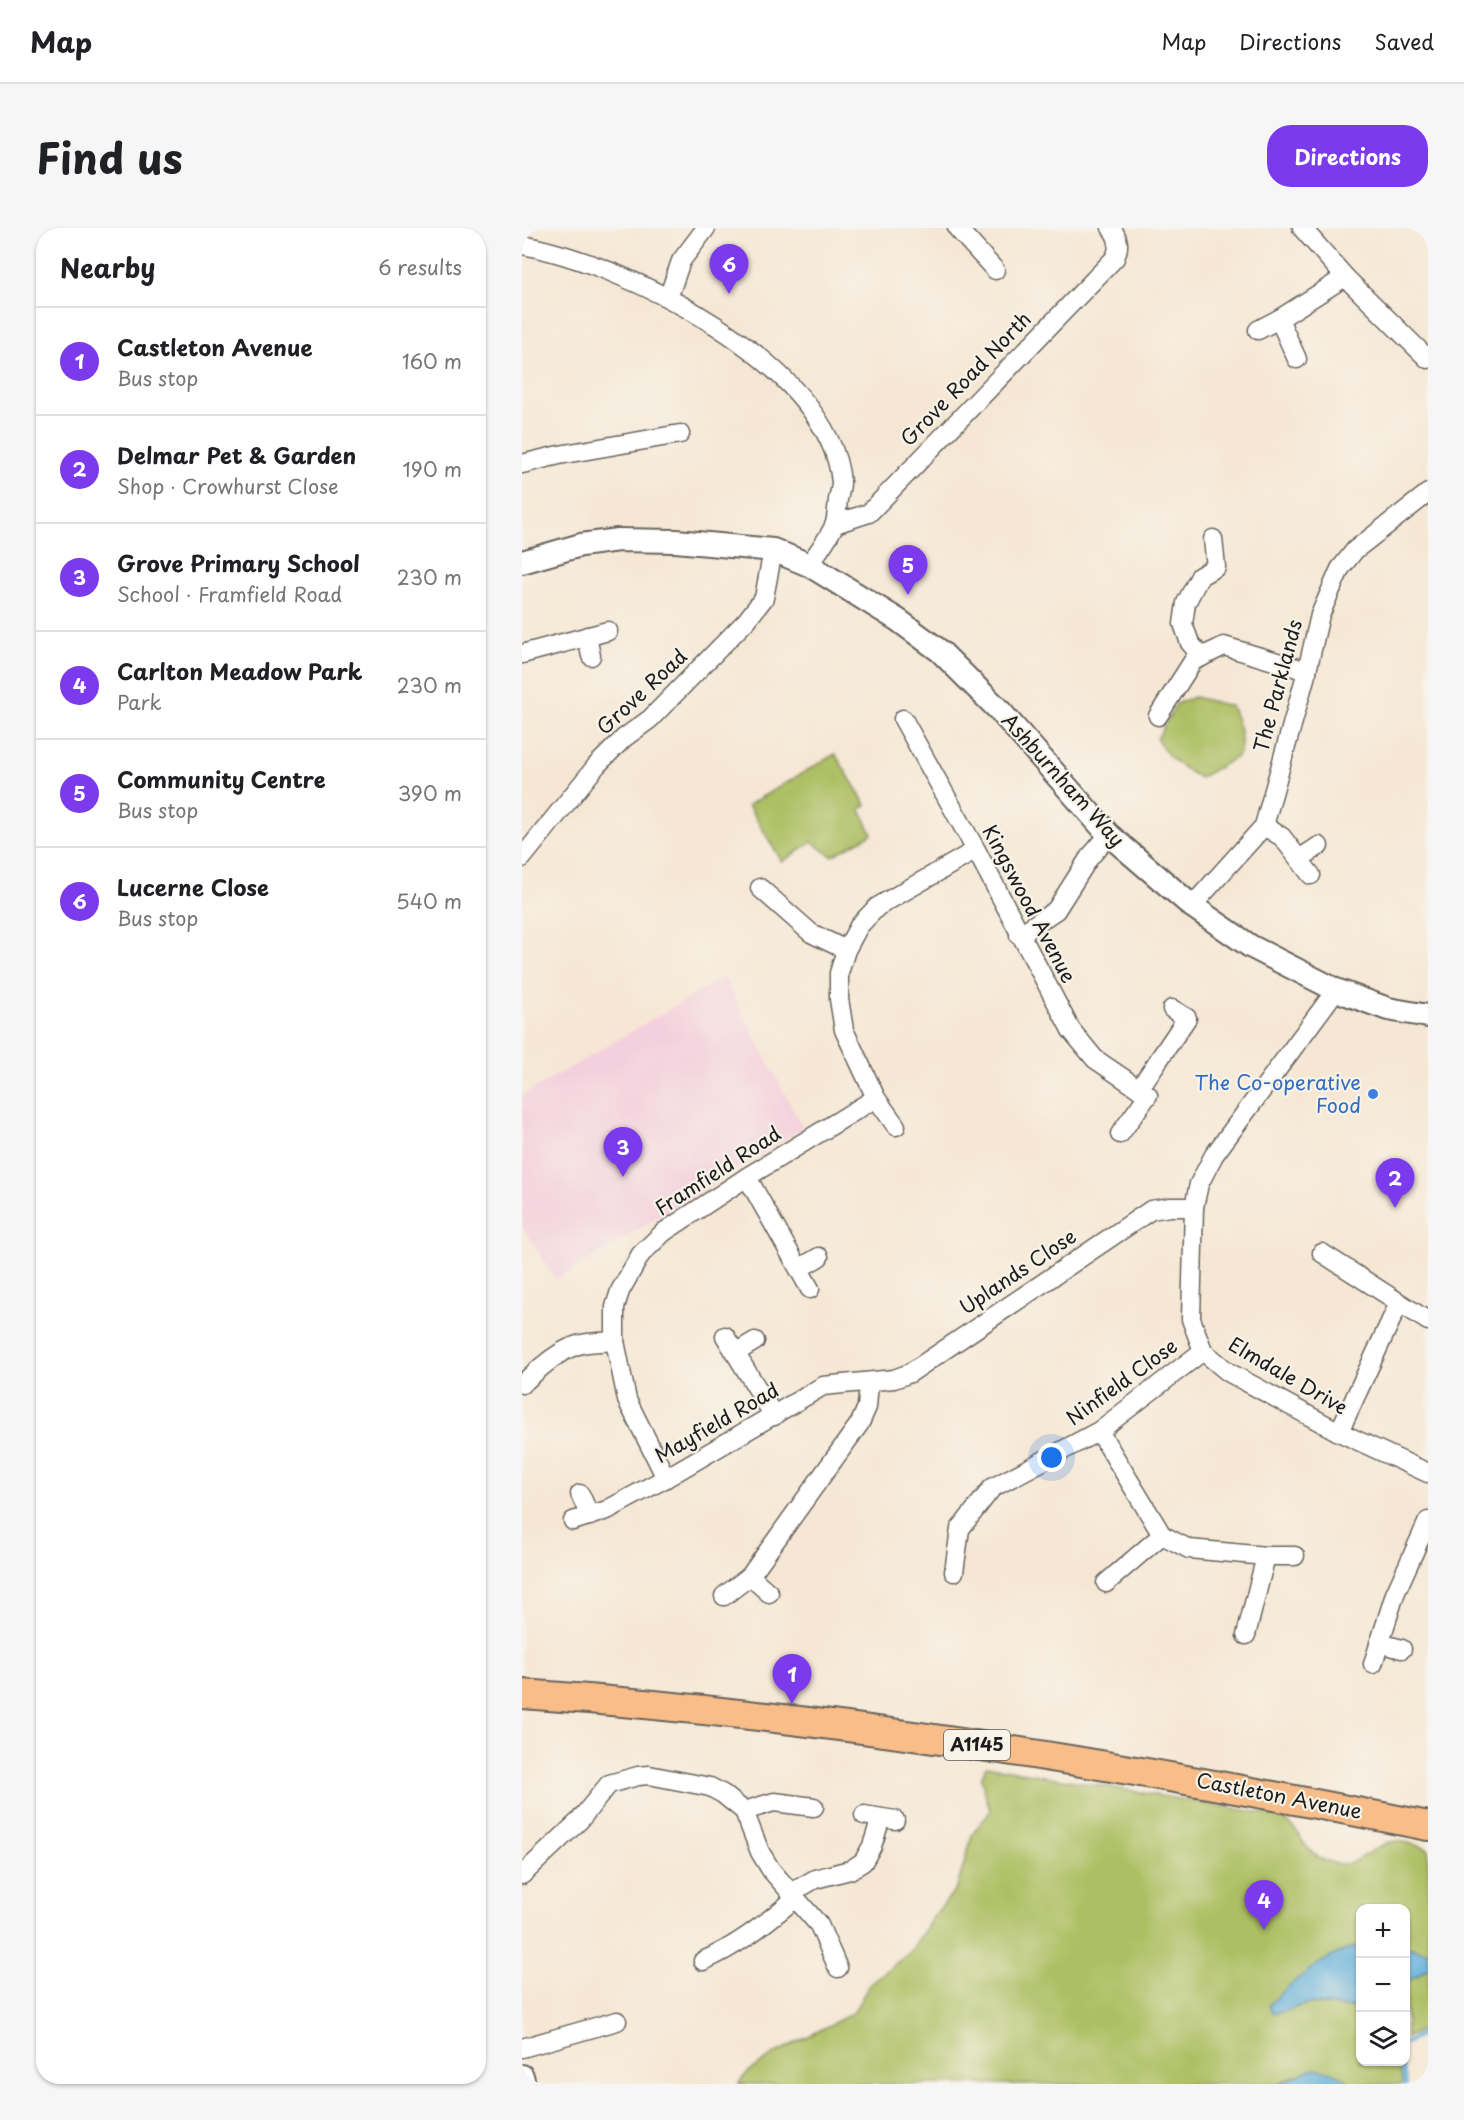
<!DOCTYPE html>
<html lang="en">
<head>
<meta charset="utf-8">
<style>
	body { margin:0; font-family:"Playpen Sans",sans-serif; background:#f6f6f6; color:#202124 }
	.controls { position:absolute; right:18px; bottom:18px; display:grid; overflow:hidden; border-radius:12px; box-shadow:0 2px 4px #0004 }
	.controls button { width:54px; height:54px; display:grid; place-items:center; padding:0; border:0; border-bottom:2px solid #e0e0e0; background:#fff; color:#202124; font:30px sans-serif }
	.you { position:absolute; left:530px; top:1230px; width:21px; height:21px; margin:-15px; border:4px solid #fff; border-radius:50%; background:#1a73e8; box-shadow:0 0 0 9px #1a73e833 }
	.badge { display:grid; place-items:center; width:39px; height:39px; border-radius:50%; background:#7c3aed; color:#fff; font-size:20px; font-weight:700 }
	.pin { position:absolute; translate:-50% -50px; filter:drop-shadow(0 2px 3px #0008) }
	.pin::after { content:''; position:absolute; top:32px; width:21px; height:18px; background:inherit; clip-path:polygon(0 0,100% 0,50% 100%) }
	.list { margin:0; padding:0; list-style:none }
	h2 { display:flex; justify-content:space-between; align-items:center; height:78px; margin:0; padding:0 24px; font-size:26px }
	h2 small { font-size:20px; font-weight:400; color:#757577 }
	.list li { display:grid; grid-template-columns:39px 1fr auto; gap:18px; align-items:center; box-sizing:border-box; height:108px; padding:0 24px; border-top:2px solid #e0e0e0 }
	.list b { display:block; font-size:22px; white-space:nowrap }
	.list p { margin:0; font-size:20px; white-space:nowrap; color:#757577 }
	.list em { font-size:20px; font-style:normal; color:#757577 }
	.icon { flex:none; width:33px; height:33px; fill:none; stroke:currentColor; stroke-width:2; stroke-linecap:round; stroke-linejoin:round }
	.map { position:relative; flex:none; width:906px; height:1856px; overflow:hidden; border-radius:24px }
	header { display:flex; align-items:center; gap:36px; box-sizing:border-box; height:84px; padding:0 30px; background:#fff; border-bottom:2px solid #e0e0e0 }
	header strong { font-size:28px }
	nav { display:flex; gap:33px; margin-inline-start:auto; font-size:21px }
	.intro { display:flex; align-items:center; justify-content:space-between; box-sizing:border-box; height:144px; padding:0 36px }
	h1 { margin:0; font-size:42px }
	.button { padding:15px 27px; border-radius:24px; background:#7c3aed; color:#fff; font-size:21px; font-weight:700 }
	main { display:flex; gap:36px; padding:0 36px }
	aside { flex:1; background:#fff; border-radius:24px; box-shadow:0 2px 4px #0004 }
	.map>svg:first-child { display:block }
	.built { fill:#f4cfdd }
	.green { fill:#adbf63; stroke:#646e40; stroke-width:1.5 }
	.water { fill:#60afda; stroke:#3e667b; stroke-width:1.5 }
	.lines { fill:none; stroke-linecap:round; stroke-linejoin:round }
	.stream { stroke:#60afda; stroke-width:4.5 }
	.minor-casing { stroke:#68635c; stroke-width:21 }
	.tertiary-casing { stroke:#68635c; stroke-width:26 }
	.primary-casing { stroke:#68635c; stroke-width:32 }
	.minor { stroke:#fff; stroke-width:18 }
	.tertiary { stroke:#fff; stroke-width:22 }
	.primary { stroke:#f8bd88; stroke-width:28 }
	.shop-dot { fill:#3f7fe0; stroke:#f7f3e8; stroke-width:2 }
	.labels { text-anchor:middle; stroke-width:4.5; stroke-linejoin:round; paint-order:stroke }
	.shield { fill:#f7f3e8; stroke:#5e5c59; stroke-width:1.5 }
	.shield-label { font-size:18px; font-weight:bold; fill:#1c1c1c }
	.street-label { font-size:20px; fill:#1c1c1c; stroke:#f7f3e8 }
	.shop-label { font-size:20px; fill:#366cbe; stroke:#f7f3e8; text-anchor:end }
</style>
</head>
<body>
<header>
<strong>Map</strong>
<nav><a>Map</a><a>Directions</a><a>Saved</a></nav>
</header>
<div class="intro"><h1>Find us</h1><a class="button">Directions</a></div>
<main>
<aside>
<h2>Nearby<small>6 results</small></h2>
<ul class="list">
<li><span class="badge">1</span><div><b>Castleton Avenue</b><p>Bus stop</p></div><em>160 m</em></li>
<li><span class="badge">2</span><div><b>Delmar Pet &amp; Garden</b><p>Shop · Crowhurst Close</p></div><em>190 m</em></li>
<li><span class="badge">3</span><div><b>Grove Primary School</b><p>School · Framfield Road</p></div><em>230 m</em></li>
<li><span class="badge">4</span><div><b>Carlton Meadow Park</b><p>Park</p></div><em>230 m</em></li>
<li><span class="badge">5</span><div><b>Community Centre</b><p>Bus stop</p></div><em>390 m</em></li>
<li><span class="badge">6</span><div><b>Lucerne Close</b><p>Bus stop</p></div><em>540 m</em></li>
</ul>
</aside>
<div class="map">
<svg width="906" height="1856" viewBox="0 0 906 1856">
	<rect width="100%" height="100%" fill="#f7f3e8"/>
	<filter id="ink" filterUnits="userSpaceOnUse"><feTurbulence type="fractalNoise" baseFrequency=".0167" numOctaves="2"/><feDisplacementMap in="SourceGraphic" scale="12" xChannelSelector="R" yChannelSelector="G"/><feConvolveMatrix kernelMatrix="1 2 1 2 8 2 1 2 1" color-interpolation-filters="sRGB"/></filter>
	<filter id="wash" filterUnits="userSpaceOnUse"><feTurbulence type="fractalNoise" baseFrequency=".008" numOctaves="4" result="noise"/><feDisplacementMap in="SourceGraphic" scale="24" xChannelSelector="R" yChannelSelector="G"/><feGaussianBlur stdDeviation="1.35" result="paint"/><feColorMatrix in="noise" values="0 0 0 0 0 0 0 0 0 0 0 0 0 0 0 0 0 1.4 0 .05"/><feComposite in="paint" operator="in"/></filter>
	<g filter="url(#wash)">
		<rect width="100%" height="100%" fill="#f6e7d4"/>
		<polygon class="built" points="202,749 281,900 34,1052 0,998 0,868"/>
		<g class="green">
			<path d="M672,469L709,478C715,492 725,515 715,529L678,550C660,540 644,529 635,511L654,476Z"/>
			<polygon points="313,526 344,577 338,581 350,606 310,628 290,614 260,634 226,577"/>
			<path d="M464,1538L757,1588C762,1592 768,1595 772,1600C781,1612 785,1624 800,1631C831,1646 840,1624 865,1615C878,1610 893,1617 906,1621V1724L884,1719V1680H838V1718C806,1725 780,1749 755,1769L756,1785L786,1776L830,1780L838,1777V1834H874L882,1856H827L824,1851L774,1847L757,1856H216L226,1844L254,1825L331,1785L348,1756L388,1724L411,1689L435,1660L451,1605L468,1583L459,1551Z"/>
			<polygon points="906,1741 906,1798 884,1810 884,1755"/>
		</g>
		<g class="water">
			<path d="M838,1718V1777C821,1783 804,1775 787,1776C774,1777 763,1787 750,1784L747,1777C771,1752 805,1725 838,1718Z"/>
			<polygon points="884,1719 906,1724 906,1741 884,1755"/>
			<path d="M792,1840C805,1842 820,1845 827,1856H757Z"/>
		</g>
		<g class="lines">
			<g class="stream">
				<polyline points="884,1815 906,1803"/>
				<polyline points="879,1834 884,1856"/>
			</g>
		</g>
	</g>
	<g filter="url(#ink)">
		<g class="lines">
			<g class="minor-casing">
				<g id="minor">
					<polyline points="435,0 473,42"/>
					<polyline points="780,0 823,49 906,131"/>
					<path d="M0,17C104,36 308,135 319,254C319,260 317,266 316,272C315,279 315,288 313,295C309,307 295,325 287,337"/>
					<polyline points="146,70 159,33 184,0"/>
					<polyline points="757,91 775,131"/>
					<polyline points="736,102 757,91 823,49"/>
					<polyline points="0,236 37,227 158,206"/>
					<path d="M313,296L347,285L593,30C598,18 597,10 589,0"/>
					<polyline points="65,408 69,428"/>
					<polyline points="0,426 86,403"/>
					<polyline points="680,429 668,415 661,396 664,375 678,348 694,339 691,311"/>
					<polyline points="636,488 671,433 702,418 785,443"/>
					<polyline points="381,491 454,622 549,802 573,831 626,867 598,906"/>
					<polyline points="742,598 760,609 789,647"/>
					<polyline points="0,630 75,537 102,510 128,491 225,392 242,370 251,322"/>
					<polyline points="777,631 797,618"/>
					<polyline points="238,660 289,705 324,722"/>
					<polyline points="670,678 742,598 785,443 798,387 818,341 833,322 906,265"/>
					<polyline points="497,707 534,682 567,630 587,607"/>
					<polyline points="814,762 692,927 677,956 672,979 669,1091 681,1123 706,1144 817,1204 906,1245"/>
					<polyline points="617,861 665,790 650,781"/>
					<polyline points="374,898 354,870 322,802 317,771 317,745 324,722 337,698 355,679 454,622"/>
					<polyline points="225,949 288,1061"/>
					<polyline points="800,1025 906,1093"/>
					<polyline points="278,1040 297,1029"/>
					<polyline points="203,1108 252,1188"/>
					<polyline points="213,1125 233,1113"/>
					<path d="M0,1156C17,1141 36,1122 59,1116C70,1114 82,1114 93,1113"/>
					<polyline points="577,1203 640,1307 667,1321 744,1328 773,1328"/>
					<polyline points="817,1204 877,1075"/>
					<polyline points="144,1250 105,1172 93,1113 93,1079 98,1063 119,1026 142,1004 225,949 354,870"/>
					<polyline points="58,1266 68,1288"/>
					<polyline points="51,1293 85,1282 144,1250 301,1158 372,1151 388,1145 629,982 648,979 672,979"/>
					<polyline points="432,1344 438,1301 470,1260 577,1203 681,1123"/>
					<polyline points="228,1348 247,1365"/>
					<polyline points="584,1355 640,1307"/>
					<polyline points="202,1368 228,1348 338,1195 345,1179 347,1155"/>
					<polyline points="724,1407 744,1328"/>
					<polyline points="857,1415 880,1421"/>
					<polyline points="851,1436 873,1366 906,1293"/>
					<polyline points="222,1583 252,1574 292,1579"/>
					<polyline points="342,1587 373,1592"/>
					<polyline points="0,1647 57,1593 87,1556 116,1548 127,1547 188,1559 201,1566 222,1583 238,1624 249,1642 297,1697 316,1740"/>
					<polyline points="269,1665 293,1651 328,1642 341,1634 350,1618 359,1590"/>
					<path d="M181,1733C218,1717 243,1695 274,1670"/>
					<polyline points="0,1820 95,1793"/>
				</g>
			</g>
			<g class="tertiary-casing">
				<g id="tertiary">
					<polyline points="0,334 59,317 96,312 154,313 251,322 287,337 376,392 418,423 478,483 587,607 670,678 728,718 814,762 866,781 906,788"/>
					<polyline points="0,1848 2,1856"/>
				</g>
			</g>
			<g class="primary-casing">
				<path id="primary" d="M0,1466C305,1487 607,1538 906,1598"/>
			</g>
			<use href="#minor" class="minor"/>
			<use href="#tertiary" class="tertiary"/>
			<use href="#primary" class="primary"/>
		</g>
	</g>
	<circle class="shop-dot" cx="851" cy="866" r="6"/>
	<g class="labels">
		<rect class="shield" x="422" y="1502" width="66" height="30" rx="4.5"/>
		<g class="shield-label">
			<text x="455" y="1523">A1145</text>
		</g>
		<g class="street-label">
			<text transform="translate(444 151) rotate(-46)" y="7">Grove Road North</text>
			<text transform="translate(756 458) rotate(-75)" y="7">The Parklands</text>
			<text transform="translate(120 464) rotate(-43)" y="7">Grove Road</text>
			<text transform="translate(541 552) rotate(48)" y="7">Ashburnham Way</text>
			<text transform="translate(507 676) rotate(62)" y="7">Kingswood Avenue</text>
			<text transform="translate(196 943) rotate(-33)" y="7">Framfield Road</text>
			<text transform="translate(496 1044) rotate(-34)" y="7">Uplands Close</text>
			<text transform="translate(766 1148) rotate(30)" y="7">Elmdale Drive</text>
			<text transform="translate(600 1154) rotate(-36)" y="7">Ninfield Close</text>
			<text transform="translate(195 1195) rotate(-30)" y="7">Mayfield Road</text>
			<text transform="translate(757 1568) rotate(11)" y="7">Castleton Avenue</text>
		</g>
		<g class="shop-label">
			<text x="839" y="862">The Co-operative<tspan x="839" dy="23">Food</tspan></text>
		</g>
	</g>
</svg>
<div class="controls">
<button>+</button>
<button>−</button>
<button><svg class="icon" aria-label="layers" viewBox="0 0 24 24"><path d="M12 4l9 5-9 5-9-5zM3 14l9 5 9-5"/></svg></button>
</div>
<div class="you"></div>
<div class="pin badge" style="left:270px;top:1476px">1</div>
<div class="pin badge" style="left:873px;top:980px">2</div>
<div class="pin badge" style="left:101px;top:949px">3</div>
<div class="pin badge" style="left:742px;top:1702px">4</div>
<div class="pin badge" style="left:386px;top:367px">5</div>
<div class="pin badge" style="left:207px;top:66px">6</div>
</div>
</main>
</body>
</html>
